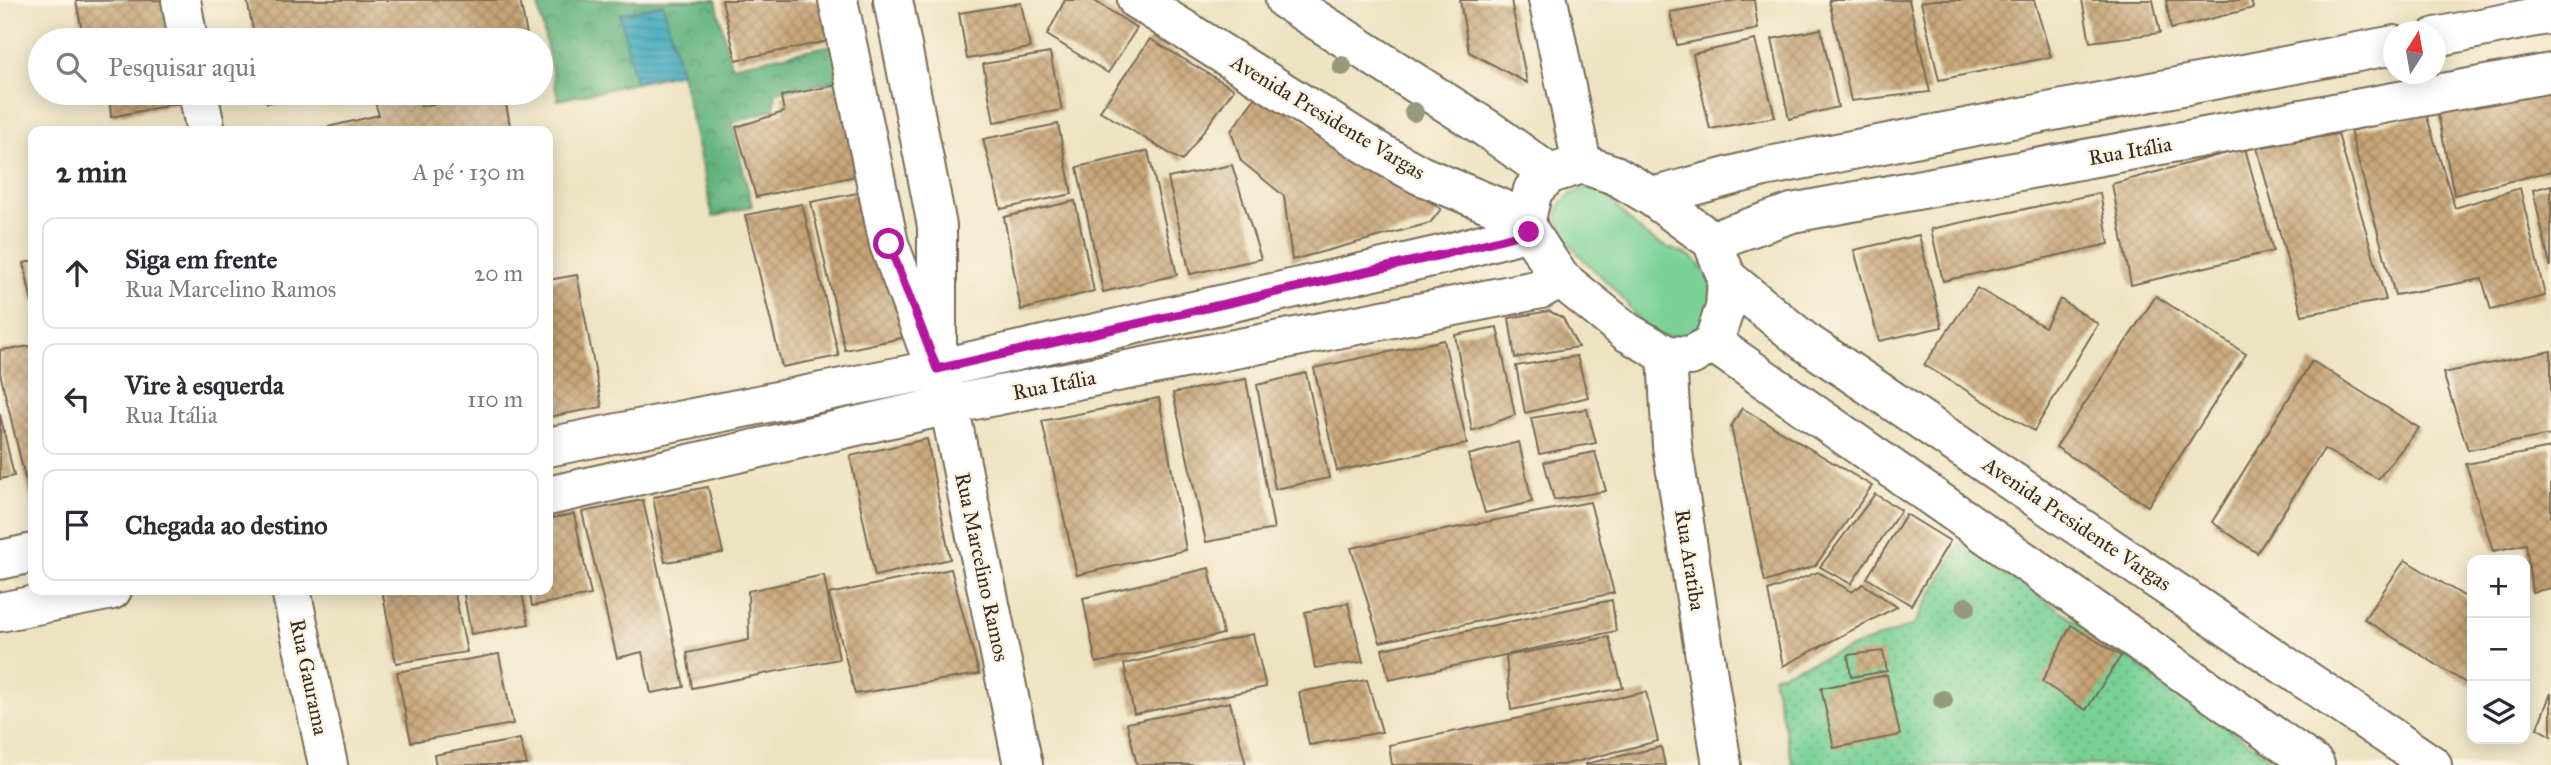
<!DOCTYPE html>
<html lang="pt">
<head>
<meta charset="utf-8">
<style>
	body { margin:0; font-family:"IM FELL Great Primer",serif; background:#f2f2f3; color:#2b2b33 }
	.controls { position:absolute; right:21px; bottom:21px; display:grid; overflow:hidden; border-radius:14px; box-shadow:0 4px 18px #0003 }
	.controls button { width:63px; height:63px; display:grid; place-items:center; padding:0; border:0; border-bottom:2px solid #e1e1e2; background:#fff; color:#2b2b33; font:35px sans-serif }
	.compass { position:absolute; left:2383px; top:21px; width:63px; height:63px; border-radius:50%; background:#fff; box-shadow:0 4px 18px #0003; rotate:11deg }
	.stop { position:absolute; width:21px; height:21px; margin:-16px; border:5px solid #b5179e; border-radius:50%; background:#fff }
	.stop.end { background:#b5179e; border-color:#fff; box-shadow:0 2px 7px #0008 }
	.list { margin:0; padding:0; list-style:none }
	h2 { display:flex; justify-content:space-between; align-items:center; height:91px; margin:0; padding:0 28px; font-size:30px }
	h2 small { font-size:23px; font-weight:400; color:#7c7c81 }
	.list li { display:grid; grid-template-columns:46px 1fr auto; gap:21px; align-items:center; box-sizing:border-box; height:112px; margin:0 14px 14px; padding:0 14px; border:2px solid #e1e1e2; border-radius:14px }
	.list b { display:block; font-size:26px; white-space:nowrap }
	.list p { margin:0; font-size:23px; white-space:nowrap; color:#7c7c81 }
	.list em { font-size:23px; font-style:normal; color:#7c7c81 }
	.icon { flex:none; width:38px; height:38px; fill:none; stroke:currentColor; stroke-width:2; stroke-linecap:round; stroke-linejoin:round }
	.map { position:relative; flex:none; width:2551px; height:765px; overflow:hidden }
	.search { position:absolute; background:#fff; box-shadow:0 4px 18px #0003; left:28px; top:28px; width:525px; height:77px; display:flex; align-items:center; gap:18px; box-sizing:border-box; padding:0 24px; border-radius:38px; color:#7c7c81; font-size:26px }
	.panel { position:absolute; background:#fff; box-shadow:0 4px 18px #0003; left:28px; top:126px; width:525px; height:469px; border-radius:14px }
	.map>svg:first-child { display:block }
	.grass { fill:url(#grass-dots); stroke:#5a7e5a; stroke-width:2 }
	.forest { fill:url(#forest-crowns); stroke:#4e6e4e; stroke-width:2 }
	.garden { fill:#79d196; stroke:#5a7e5a; stroke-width:2 }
	.water { fill:url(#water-rules); stroke:#3c6a6e; stroke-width:2 }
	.building { fill:url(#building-cross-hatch) }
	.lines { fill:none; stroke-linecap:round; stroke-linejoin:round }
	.minor-casing { stroke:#796b57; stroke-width:42 }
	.major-casing { stroke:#796b57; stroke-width:42 }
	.minor { stroke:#fff; stroke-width:38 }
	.major { stroke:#fff; stroke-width:38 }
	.tree { fill:#96997c }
	.route { stroke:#b5179e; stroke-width:9 }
	.labels { text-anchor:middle; stroke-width:5; stroke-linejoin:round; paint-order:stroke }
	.street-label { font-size:21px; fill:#3b2a1e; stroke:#fcf5e5 }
</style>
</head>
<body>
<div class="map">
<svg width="2551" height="765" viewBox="0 0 2551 765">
	<defs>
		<pattern id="grass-dots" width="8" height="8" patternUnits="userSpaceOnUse" patternTransform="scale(1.75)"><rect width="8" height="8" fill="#79d196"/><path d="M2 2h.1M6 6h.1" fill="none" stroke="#64aa7a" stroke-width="1.8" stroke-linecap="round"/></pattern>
		<pattern id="forest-crowns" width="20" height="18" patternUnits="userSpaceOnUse" patternTransform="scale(1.75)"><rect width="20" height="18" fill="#62b37f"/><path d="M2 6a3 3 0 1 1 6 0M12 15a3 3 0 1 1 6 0" fill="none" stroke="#529267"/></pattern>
		<pattern id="water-rules" width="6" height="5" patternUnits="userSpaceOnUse" patternTransform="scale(1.75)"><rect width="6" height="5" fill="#3da9bd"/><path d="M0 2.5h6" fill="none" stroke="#348a99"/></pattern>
		<pattern id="building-cross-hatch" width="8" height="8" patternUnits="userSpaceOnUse" patternTransform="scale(1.75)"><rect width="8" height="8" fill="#c7a577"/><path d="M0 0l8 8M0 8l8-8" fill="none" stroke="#a38761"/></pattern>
	</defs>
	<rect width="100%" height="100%" fill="#fcf5e5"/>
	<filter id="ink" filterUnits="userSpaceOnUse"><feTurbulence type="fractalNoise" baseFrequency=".0143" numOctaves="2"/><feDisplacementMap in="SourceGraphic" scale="14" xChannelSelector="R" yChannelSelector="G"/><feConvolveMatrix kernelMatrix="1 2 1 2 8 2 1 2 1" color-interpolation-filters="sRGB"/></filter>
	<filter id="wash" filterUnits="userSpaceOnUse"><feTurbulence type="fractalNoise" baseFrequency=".00686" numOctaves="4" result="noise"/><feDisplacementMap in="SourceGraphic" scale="28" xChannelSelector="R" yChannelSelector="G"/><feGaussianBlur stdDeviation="1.57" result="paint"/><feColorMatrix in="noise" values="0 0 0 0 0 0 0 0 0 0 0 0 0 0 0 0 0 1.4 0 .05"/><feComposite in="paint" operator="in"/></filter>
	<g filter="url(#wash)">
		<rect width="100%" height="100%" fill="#ede3c2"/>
		<polygon class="grass" points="1961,541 2281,765 1793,765 1773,676 1914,625"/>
		<polygon class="forest" points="537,0 716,0 731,66 842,43 850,79 776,92 774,109 732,123 752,206 713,217 681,73 558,100"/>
		<path class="garden" d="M1585,188L1605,192C1618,209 1630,223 1647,236C1685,262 1693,240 1714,294C1695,340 1699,338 1649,336C1638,321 1629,304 1616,291C1593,266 1518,212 1585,188Z"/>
		<polygon class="water" points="663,4 681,73 635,82 620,14"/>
		<g id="blocks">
			<g class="building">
				<polygon points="163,0 172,40 84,40 76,1"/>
				<polygon points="247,0 520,0 528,40 255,40"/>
				<polygon points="722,0 825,0 833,40 736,60"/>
				<polygon points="1065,0 1093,0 1137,28 1108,73 1047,35"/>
				<polygon points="1460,0 1511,0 1527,83 1469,52"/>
				<polygon points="1737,0 1754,0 1758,29 1677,45 1670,12"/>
				<polygon points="1829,0 1909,0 1930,92 1851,101"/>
				<polygon points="1934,0 2034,0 2051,57 1939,80 1921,2"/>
				<polygon points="2082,0 2153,0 2160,33 2090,42"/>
				<polygon points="2166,0 2251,0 2253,8 2171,29"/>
				<polygon points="1021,3 1030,48 967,59 959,13"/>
				<polygon points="1821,29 1838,107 1789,119 1772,39"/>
				<polygon points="1150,39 1234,89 1182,161 1100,111"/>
				<polygon points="1755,40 1775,117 1710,129 1693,54"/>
				<polygon points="1050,53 1062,110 994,122 983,64"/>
				<polygon points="2546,81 2551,103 2551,171 2454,195 2437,109"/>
				<polygon points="847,83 870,173 756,197 736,127 784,112 781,96"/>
				<polygon points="1260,91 1441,209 1430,223 1292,260 1284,196 1241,161 1231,131"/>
				<polygon points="109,93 178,93 180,103 111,117"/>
				<polygon points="265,93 311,93 311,94 267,103"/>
				<polygon points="372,93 418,93 421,106 504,93 511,131 311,131 379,115"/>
				<polygon points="2426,114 2455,208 2520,188 2545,296 2491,310 2482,279 2395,295 2350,131"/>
				<polygon points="1058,124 1072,194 1001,209 983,139"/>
				<polygon points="2338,134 2386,300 2302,315 2257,148"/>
				<polygon points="2245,148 2273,251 2131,285 2112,184"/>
				<polygon points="1148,151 1177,275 1103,292 1077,167"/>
				<polygon points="1232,165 1261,259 1190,274 1168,178"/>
				<polygon points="2551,185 2551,266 2550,266 2533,190"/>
				<polygon points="873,190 906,337 845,350 811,202"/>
				<polygon points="2100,193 2109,244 1943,281 1931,229"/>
				<polygon points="1075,201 1094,291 1021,310 1004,217"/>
				<polygon points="802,204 839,356 782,367 745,215"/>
				<polygon points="1919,235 1942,327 1879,341 1854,250"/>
				<polygon points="33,261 33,303 32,303 24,263"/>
				<polygon points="577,275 602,407 548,417 548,280"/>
				<polygon points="1977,288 2045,327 2060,299 2098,324 2034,431 1924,365"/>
				<polygon points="2156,296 2246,354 2148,506 2056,447"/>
				<polygon points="1549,311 1563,318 1578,347 1515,358 1509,318"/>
				<polygon points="1497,327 1515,415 1472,431 1455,335"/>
				<polygon points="1444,340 1467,444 1337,471 1314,368"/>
				<polygon points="33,346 33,506 32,507 0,373 0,350"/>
				<polygon points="2551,351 2551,435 2468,450 2443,373"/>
				<polygon points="1577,356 1588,397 1525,413 1516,366"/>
				<polygon points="2312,361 2419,428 2378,479 2324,449 2257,553 2212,522"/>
				<polygon points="1306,373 1329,478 1275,489 1257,385"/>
				<polygon points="1246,379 1274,529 1206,542 1173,393"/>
				<polygon points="1159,398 1186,550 1077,575 1042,421"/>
				<polygon points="1742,408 1872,486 1815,566 1765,582 1731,427"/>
				<polygon points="1587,409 1596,443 1539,454 1531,418"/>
				<polygon points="0,414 14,476 0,479"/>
				<polygon points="927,439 950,559 875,576 850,456"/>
				<polygon points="1519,442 1532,502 1485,513 1468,455"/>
				<polygon points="2551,448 2551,588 2532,592 2526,544 2493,551 2466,464"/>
				<polygon points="1595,452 1606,491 1554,500 1544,462"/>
				<polygon points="708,487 723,553 665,562 653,497"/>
				<polygon points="1875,494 1901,510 1851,584 1820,567"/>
				<polygon points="643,500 684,687 651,693 642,652 617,658 582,512"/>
				<polygon points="1590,502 1614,593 1380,642 1351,548"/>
				<polygon points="574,514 591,595 532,606 529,590 548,590 548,519"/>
				<polygon points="1906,514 1950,541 1911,605 1867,578"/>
				<polygon points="2405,560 2472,601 2472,687 2364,619"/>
				<polygon points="1209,568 1223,634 1096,663 1083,598"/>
				<polygon points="951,569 979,674 855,694 829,594"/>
				<polygon points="1818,572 1852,592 1863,584 1897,607 1783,666 1768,591"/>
				<polygon points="824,575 839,659 692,688 687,653 749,640 748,591"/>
				<polygon points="382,590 454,590 467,652 396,663"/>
				<polygon points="463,590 521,590 529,624 471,634"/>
				<polygon points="1612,600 1616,631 1389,680 1382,649"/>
				<polygon points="1348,603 1363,662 1315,668 1305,612"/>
				<polygon points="2071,625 2121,656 2086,710 2042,682"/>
				<polygon points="1253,634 1266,687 1134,714 1124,664"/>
				<polygon points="1609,637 1623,688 1511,710 1506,656"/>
				<polygon points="1883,651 1887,671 1851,677 1848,655"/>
				<polygon points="499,654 513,724 411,742 397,672"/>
				<polygon points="1887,675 1900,735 1834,748 1821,688"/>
				<polygon points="1367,680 1382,732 1309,745 1299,692"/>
				<polygon points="1646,692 1658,741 1563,765 1392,765 1389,745"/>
				<polygon points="2551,693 2551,736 2537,728"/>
				<polygon points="1230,702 1246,765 1137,765 1127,723"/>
				<polygon points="520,739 527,765 436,765 434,755"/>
				<polygon points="1661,747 1665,765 1585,765 1585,764"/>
			</g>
		</g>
	</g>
	<g filter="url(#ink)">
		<use href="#blocks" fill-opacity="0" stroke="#796b57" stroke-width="2"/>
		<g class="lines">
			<g class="minor-casing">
				<g id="minor">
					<polyline points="181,0 188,40"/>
					<polyline points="838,0 889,244 949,405 1023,765"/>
					<polyline points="893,0 937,226 937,346"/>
					<polyline points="1548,0 1582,164"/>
					<polyline points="198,93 206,131"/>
					<polyline points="1667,355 1672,446 1722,765"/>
					<polyline points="291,590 328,765"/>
				</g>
			</g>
			<g class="major-casing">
				<g id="major">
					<polyline points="1137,0 1382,154 1420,175 1526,219"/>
					<polyline points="1285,0 1489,130 1550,174"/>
					<polyline points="2436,37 2551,14"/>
					<polygon points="1582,164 1615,175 1652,197 1712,241 1727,278 1725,308 1713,343 1691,356 1667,355 1627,332 1560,278 1529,231 1526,219 1533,190 1550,174"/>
					<polyline points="1652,197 1764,167 2394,45"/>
					<polyline points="1712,241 1792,213 2551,73"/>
					<polyline points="1727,278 1804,341 2432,765"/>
					<polyline points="1713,343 2315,765"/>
					<polyline points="548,447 937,369 1445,254 1529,231"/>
					<polyline points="548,496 949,405 1541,289 1560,278"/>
					<polyline points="0,560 33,553"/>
					<polyline points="0,612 112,590"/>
				</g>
			</g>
			<use href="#minor" class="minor"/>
			<use href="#major" class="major"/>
		</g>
		<g class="tree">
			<circle cx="1342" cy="66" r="10"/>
			<circle cx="1414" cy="112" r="10"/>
			<circle cx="1966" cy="607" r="10"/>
			<circle cx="1943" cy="700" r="10"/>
		</g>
	</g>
	<g class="lines" filter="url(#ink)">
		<polyline class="route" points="889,244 937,369 1445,254 1529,232"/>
	</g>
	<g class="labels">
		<g class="street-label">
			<text transform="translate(1328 117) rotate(31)" y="7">Avenida Presidente Vargas</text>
			<text transform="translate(2130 151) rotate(-10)" y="7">Rua Itália</text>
			<text transform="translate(1054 385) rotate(-11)" y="7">Rua Itália</text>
			<text transform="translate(2077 524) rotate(34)" y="7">Avenida Presidente Vargas</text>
			<text transform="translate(1690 560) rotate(81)" y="7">Rua Aratiba</text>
			<text transform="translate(982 567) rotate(78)" y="7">Rua Marcelino Ramos</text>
			<text transform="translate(309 677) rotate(78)" y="7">Rua Gaurama</text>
		</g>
	</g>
</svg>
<div class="controls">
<button>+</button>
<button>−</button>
<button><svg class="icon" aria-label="layers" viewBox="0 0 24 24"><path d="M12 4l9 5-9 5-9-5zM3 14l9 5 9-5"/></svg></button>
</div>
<svg class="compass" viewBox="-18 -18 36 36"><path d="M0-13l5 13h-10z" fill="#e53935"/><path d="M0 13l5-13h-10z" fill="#7c7c81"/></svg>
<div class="stop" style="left:889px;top:244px"></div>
<div class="stop end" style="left:1529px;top:232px"></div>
<div class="search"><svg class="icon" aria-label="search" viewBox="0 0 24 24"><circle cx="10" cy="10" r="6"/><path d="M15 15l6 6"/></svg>Pesquisar aqui</div>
<section class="panel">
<h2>2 min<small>A pé · 130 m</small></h2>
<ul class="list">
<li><svg class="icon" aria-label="ahead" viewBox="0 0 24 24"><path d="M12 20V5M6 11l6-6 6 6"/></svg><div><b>Siga em frente</b><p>Rua Marcelino Ramos</p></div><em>20 m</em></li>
<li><svg class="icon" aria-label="left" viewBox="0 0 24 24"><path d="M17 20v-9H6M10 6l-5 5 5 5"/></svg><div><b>Vire à esquerda</b><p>Rua Itália</p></div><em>110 m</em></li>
<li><svg class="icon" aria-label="arrive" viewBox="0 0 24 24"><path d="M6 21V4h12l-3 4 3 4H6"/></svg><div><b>Chegada ao destino</b></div></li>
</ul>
</section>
</div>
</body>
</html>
